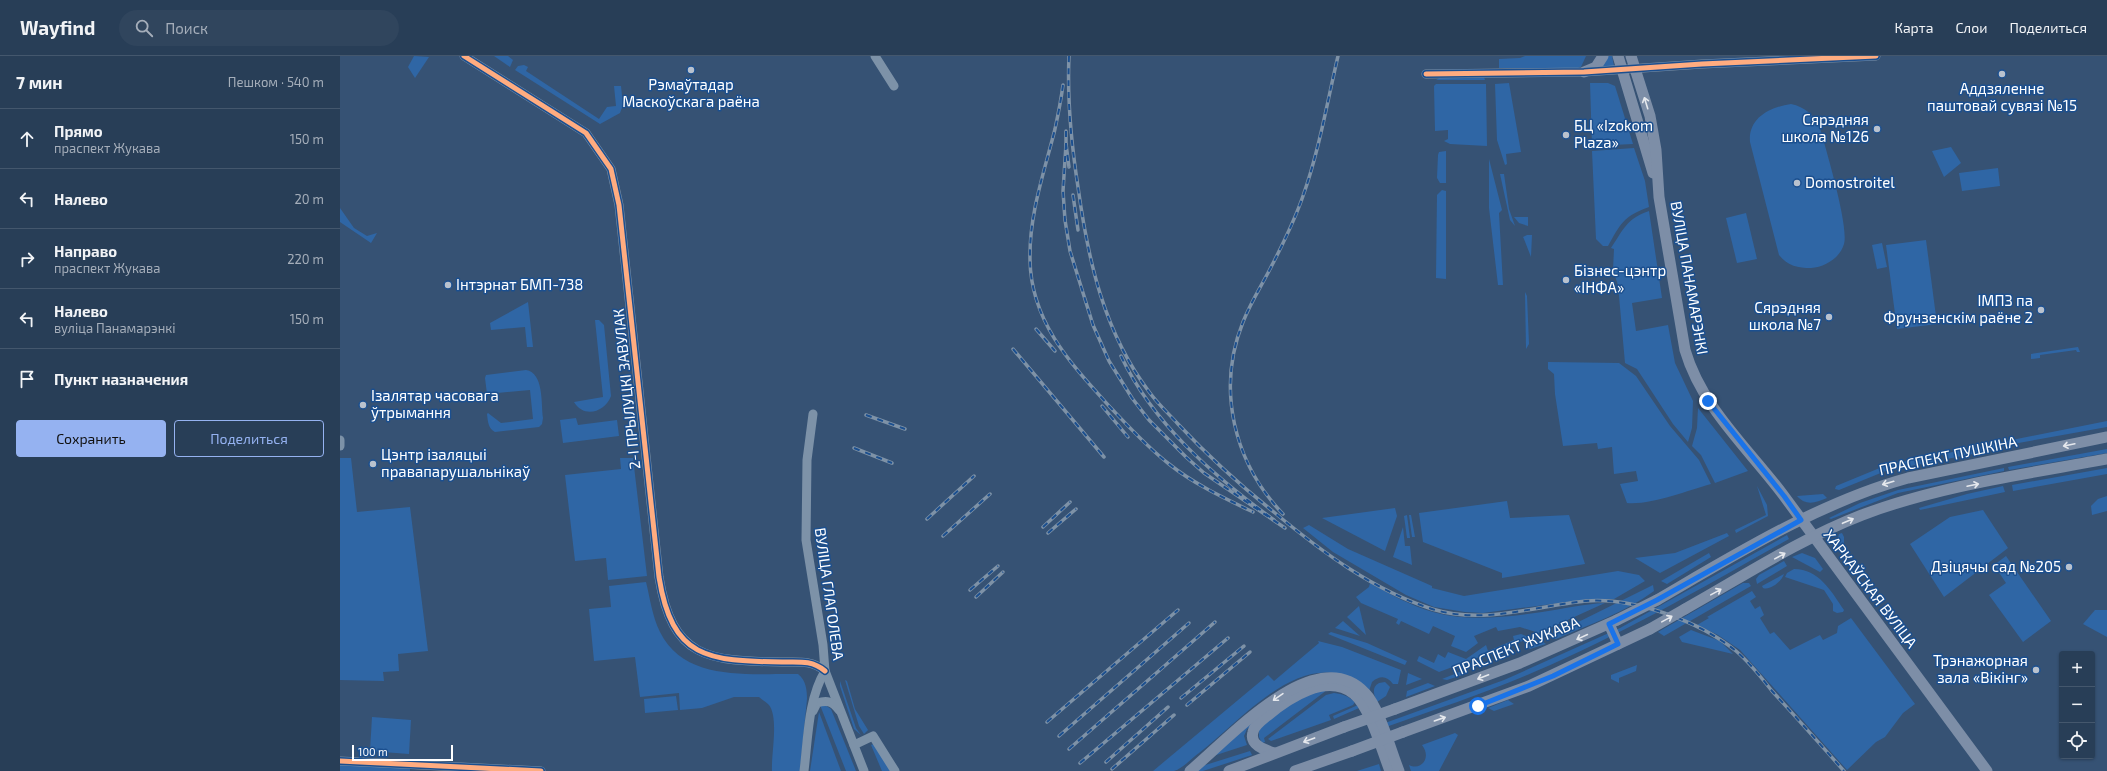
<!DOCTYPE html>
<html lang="ru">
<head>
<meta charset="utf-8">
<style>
	body { margin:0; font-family:"Exo 2",sans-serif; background:#30455d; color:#f1f3f6 }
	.controls { position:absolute; right:12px; bottom:12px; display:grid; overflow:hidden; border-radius:4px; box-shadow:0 1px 3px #0004 }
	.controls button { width:36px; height:36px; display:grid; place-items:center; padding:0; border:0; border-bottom:1px solid #44576d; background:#283e57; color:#f1f3f6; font:20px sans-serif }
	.scale { position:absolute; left:12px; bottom:10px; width:101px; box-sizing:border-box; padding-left:4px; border:2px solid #fff; border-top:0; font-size:11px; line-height:14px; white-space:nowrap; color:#fff; -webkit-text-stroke:3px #1b4f8f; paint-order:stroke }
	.stop { position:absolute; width:12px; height:12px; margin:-9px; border:3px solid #1a73e8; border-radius:50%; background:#fff }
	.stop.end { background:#1a73e8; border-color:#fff; box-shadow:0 1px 4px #0008 }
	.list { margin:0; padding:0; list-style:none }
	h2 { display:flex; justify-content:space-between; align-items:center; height:52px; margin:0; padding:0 16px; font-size:17px }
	h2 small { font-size:13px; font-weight:400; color:#a5aeba }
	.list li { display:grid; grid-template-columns:26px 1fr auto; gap:12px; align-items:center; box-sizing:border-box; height:60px; padding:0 16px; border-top:1px solid #44576d }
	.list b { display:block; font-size:15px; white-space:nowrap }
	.list p { margin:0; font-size:13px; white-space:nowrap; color:#a5aeba }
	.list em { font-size:13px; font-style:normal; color:#a5aeba }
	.actions { display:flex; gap:8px; padding:12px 16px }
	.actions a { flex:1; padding:9px 0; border:1px solid #95b2f1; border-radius:4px; text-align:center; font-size:14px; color:#95b2f1 }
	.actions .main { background:#95b2f1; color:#111 }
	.icon { flex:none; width:22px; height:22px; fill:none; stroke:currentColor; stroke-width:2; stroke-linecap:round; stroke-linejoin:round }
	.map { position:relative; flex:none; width:1767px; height:715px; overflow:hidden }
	header { display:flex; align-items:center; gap:24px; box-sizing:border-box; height:56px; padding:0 20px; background:#283e57; border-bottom:1px solid #44576d }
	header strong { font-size:19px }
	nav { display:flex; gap:22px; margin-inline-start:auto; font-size:14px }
	.search { width:280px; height:36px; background:#30455d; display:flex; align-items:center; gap:10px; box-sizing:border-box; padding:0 14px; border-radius:22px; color:#a5aeba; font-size:15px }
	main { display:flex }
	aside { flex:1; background:#283e57 }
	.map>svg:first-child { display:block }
	.green { fill:#2f66a5 }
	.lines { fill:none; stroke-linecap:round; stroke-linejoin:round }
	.minor { stroke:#7d92a8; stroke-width:9 }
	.major { stroke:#7d8ea7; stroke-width:11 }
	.rail-casing { stroke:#7e92a7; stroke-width:3.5 }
	.rail { stroke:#1b4f8f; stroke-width:2; stroke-dasharray:6; stroke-linecap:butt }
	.major-bridge { stroke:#7d8ea7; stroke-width:11 }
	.cycleway-casing { stroke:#1b4f8f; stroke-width:8 }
	.cycleway { stroke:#ffac80; stroke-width:5 }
	.oneway { stroke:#e5e8ed }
	.route { stroke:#1a73e8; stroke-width:5 }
	.poi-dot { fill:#b9c2ce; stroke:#1b4f8f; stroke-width:1.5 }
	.labels { text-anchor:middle; stroke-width:3; stroke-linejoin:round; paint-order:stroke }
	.poi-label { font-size:15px; fill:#fff; stroke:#1b4f8f; text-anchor:start }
	.street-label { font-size:15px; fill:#fff; stroke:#1b4f8f }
</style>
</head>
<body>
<header>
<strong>Wayfind</strong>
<div class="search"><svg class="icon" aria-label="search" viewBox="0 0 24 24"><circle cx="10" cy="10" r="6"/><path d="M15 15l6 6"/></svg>Поиск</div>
<nav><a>Карта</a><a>Слои</a><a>Поделиться</a></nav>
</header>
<main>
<aside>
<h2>7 мин<small>Пешком · 540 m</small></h2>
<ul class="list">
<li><svg class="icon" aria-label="ahead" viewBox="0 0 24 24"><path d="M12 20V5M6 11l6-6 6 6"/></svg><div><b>Прямо</b><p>праспект Жукава</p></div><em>150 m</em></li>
<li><svg class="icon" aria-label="left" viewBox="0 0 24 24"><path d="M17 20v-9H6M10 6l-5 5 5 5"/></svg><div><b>Налево</b></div><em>20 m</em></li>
<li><svg class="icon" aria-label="right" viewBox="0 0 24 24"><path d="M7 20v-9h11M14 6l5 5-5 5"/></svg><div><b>Направо</b><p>праспект Жукава</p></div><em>220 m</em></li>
<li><svg class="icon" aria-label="left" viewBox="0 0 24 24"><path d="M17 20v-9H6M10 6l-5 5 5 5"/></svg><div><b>Налево</b><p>вуліца Панамарэнкі</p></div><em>150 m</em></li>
<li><svg class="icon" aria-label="arrive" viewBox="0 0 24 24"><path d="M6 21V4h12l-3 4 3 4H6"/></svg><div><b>Пункт назначения</b></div></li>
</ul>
<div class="actions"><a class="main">Сохранить</a><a>Поделиться</a></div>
</aside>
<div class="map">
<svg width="1767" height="715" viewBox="0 0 1767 715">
	<rect width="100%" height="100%" fill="#365274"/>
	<g class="green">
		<polygon points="74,0 89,1 75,22 68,11"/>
		<polygon points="154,0 168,0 173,4 170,11"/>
		<polygon points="1185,0 1246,0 1241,11 1235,13 1159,12 1159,3 1180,2"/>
		<polygon points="1267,0 1272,0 1274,10 1262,11"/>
		<polygon points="184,9 188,11 186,15 259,63 267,51 276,50 274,30 281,30 283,49 280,57 260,68 175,14 178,10"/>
		<polygon points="1143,18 1145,24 1096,24 1104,19"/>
		<polygon points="1169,27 1181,96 1166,98 1167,108 1165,109 1157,84 1155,28"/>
		<polygon points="1250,27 1268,27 1275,30 1293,88 1252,90"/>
		<polygon points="1096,28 1146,28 1147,90 1110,88 1104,85 1108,83 1108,74 1095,75 1094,30"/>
		<path d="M1451,48C1465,51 1474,59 1480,72C1486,94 1509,170 1504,188C1500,202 1485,211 1471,212C1458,212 1448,210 1439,199L1410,86C1408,62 1430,51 1451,48Z"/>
		<polygon points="1611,91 1621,107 1604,121 1592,95"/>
		<path d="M1294,92L1305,125L1309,151C1283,160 1280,169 1268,190H1263L1256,183L1252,95Z"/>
		<polygon points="1106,95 1106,127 1100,127 1097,122 1098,99 1099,96"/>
		<polygon points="1149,103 1162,154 1159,157 1163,229 1158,229 1149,152"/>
		<polygon points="1658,112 1660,130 1622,135 1619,117"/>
		<polygon points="1160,118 1164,118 1169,153 1175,170 1170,164"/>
		<polygon points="1102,134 1106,135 1106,223 1096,222 1097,139"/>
		<polygon points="0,152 14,172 27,180 37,177 31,187 0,166"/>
		<path d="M1309,155L1322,242L1292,247L1296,275L1328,269L1335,307L1353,345L1352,372L1348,386L1333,368L1297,313L1285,307L1278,229L1273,214L1274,193L1271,192C1284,173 1286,163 1309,155Z"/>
		<polygon points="1406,157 1417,203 1397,207 1386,162"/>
		<polygon points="1174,161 1188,161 1188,170 1179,167"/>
		<polygon points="1187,179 1192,179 1191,201 1184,183 1183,181"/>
		<polygon points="1586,184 1597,268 1557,273 1546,189"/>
		<polygon points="1542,187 1547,211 1537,213 1532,189"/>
		<polygon points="1185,236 1187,240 1189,288 1186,293"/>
		<polygon points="188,246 193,291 187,291 185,271 151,274 150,267"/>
		<path d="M255,264H259L264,269L271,340C265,357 243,362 234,346L263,341Z"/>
		<polygon points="1738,291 1740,296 1737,296 1736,294 1700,299 1700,302 1691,303 1691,298"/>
		<path d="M1208,306L1279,307L1296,320L1330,370L1359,404L1371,428C1346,435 1312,449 1287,447L1280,428L1298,425L1296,415L1274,418L1272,391L1258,393L1257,387L1223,390L1215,338L1214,318L1208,313Z"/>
		<path d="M186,314C204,317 201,347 203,362L202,368L199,371L155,376C148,372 148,366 147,358L148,357L161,367L193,363L190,334L147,338L145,322L146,319Z"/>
		<polygon points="1358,352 1408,415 1375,427 1361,399 1352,390 1357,372"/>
		<polygon points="236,362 238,369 277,364 279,380 223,387 220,364"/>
		<polygon points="1767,365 1767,371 1667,389 1667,385"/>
		<polygon points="1660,387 1662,388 1661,392 1607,403 1602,398"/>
		<polygon points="1767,393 1767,397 1669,414 1668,411"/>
		<polygon points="1596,399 1596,403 1593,406 1548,414 1499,434 1495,433 1496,430 1547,409"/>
		<polygon points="0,402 11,402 17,456 70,451 88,595 58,598 59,615 43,616 44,625 0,624"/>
		<polygon points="280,402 293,402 307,520 268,524 266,502 235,505 225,419 281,413"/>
		<polygon points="1664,412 1664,415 1558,437 1491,463 1489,462 1520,447 1558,434"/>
		<polygon points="1767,412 1767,418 1673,435 1672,429"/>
		<polygon points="1417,430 1427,449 1428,460 1396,477 1395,474 1426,459"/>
		<polygon points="1663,430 1665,436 1580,454 1579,452 1627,438"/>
		<path d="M1483,438L1487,442C1475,447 1466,450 1457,440Z"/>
		<polygon points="1767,440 1767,455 1752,459 1751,450 1758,443"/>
		<polygon points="1167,445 1170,462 1229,459 1245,508 1162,522 1162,517 1083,486 1079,457"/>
		<polygon points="1055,452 1057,460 1045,495 982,462"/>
		<polygon points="1643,454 1668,492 1604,541 1570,488 1610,461"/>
		<polygon points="1067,459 1070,482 1067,482 1064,460"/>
		<polygon points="1069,459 1071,459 1075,481 1072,481"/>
		<polygon points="969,469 1008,493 1092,530 1092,532 1124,540 1278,515 1299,519 1305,525 1274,543 1250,543 1143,557 1125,556 1094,551 1066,539 993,496 963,472"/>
		<polygon points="1063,471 1065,490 1070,490 1072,509 1053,501"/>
		<polygon points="1387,477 1389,480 1320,517 1295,502 1335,497"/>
		<polygon points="1502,477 1504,481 1504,491 1500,496 1497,486 1499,478"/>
		<path d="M1447,479L1449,483C1365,530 1282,579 1194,616C1146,637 1096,653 1046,671L1045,667L1164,624L1280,572Z"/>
		<polygon points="1369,497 1371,501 1327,528 1321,525"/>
		<polygon points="1462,497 1475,502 1483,513 1480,516 1452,501"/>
		<polygon points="1666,500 1711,565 1683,586 1649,539 1666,527 1654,509"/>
		<polygon points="1444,505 1447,510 1417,528 1416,523 1419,519"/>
		<path d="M1454,513C1479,513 1491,535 1504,554L1503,556L1497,557L1493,555V548L1484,534L1445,521L1447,517Z"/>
		<path d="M1444,518C1442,525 1430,535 1423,532L1422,530Z"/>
		<path d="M306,526C310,542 312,560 320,576C345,627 412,617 458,618C466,624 467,634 467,643L460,715H432C431,698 439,662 429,649C426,646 422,644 419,641H394L362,652L340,654L339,637L300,641L295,601L254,605L249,553L271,551L269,530Z"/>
		<path d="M1030,527C1050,538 1071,550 1093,556C1128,566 1166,561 1202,556C1223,553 1243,548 1265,547L1199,577L1180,571L1158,575L1156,571L1134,580L1138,587L1126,596L1111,590L1115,580L1093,570L1089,578L1061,565L1059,569L1056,567L1058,563L1021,547L1016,541L1029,531Z"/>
		<polygon points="1403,527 1409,527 1411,530 1324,580 1318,576"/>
		<path d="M1313,529L1314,535C1286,556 1248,569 1216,583L1208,581Z"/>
		<polygon points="1412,535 1416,541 1410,545 1415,553 1420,550 1424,559 1420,562 1430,578 1434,576 1450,594 1480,579 1483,584 1497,577 1498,570 1511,562 1575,648 1563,657 1545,681 1536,686 1507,714 1400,594 1378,579 1357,569 1369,562 1367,561"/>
		<polygon points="1019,550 1026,579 1007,561"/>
		<polygon points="1755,554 1767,554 1767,581 1743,568"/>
		<polygon points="1003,565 1020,580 995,572"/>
		<polygon points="1351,574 1380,585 1393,598 1342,586 1339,581"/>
		<polygon points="991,576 1027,587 1067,605 1065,609 988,578"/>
		<polygon points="1181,578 1191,582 1099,616 1077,605 1079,600 1094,607 1098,598 1105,602 1108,596 1126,603 1146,589 1148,595 1174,584 1173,580"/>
		<polygon points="1200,584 1206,588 1190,593 1187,590"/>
		<path d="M978,585L1002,591L1061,614L1058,628H1053C1047,620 1040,619 1032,626L1029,635C969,580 905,662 859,697C852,702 842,713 834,715C828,715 819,715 813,715L928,619L934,625L979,587Z"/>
		<polygon points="1297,609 1296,615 1279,622 1279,627 1271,623 1271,619"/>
		<polygon points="1127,613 1128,617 1107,624 1102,623"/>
		<polygon points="1068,617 1082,623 1066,629"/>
		<polygon points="505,624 507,625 515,653 528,674 524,678 519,670"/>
		<polygon points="500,625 516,672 521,679 514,673 500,630"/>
		<path d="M1045,626L1050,631L1046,640L1037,646C1034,639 1031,631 1039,627Z"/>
		<polygon points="1088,627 1095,630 1066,641 1067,635"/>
		<polygon points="1000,629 941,646 907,673 904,680 907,689 870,701 940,643"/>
		<polygon points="987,634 924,682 925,686 922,687 919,681 919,673 942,650 977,635"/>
		<path d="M994,637C1003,638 1008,640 1015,646L1013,649L989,659L991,664L931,685L928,683L986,639Z"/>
		<polygon points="336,640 338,654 305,657 304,643"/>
		<polygon points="1168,644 1174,648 1154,655 1148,652"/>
		<polygon points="480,649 485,649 491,653 516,715 506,715"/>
		<polygon points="1018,649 1019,652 994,663 993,660"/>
		<polygon points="479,656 501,715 470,715"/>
		<polygon points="32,661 71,664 69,698 30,695"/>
		<path d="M1115,677L1118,679L1099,715H1071L1069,709C1081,715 1092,702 1082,689Z"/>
		<polygon points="536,687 552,715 542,715 531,689"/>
		<polygon points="910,695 912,699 863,715 854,715 859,711"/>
		<polygon points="0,707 70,711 70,715 0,715"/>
		<polygon points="1039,708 1041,715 1017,715"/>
	</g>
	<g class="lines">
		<g class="minor">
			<path d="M124,0L246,77L271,113L279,149L319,521C332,603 368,605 442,606C459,606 472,604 485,615"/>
			<polyline points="535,0 554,30"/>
			<polyline points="1086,18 1244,16 1362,8 1536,0"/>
			<polyline points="473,358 467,404 466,484 483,589 485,615 524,715"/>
			<polyline points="0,384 0,390"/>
			<path d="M473,655L477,647C487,644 492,645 499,654"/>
			<polyline points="514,689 533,680 555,715"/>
			<polyline points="0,705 201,715"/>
			<path d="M464,715C468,683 468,643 485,615"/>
		</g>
		<g class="major">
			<polyline points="1278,0 1313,117"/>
			<path d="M1291,0L1310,60L1316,94L1319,141L1345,294C1362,352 1409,393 1444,440C1512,531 1579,624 1647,715"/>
			<polyline points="1244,16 1256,11 1263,0"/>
			<path d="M1317,544C1396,498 1480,446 1568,422L1767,381"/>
			<path d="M1345,553C1402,521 1460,483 1522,459C1598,430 1686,418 1767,403"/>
			<polyline points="1269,568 1278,588"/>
			<polyline points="1055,653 1180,607 1277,564"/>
			<polyline points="1063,676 1189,630 1310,573"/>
			<path d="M934,697C925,694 909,689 913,676C914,670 922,664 927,660C948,642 987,616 1014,638C1030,651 1042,695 1050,715"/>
			<path d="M850,715C887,685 975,584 1025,637C1039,651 1051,695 1059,715"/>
			<polyline points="889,715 1004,671"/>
			<polyline points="955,715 1012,695"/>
		</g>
		<g class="rail-casing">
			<g id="rail">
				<path d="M729,0C727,46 731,86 738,131C748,204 764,277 810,337C818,348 829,358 838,368C868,400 901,430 935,457C982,496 1033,534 1092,553C1144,569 1194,550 1246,545C1293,541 1359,565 1396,595C1409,606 1421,621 1432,635C1456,661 1480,688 1504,715"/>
				<path d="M723,29C721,44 718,59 715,73C704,117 689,158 690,204C691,266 731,308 770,351C789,371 807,391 829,408C854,428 884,442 913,456"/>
				<polyline points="726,75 726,88 729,111"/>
				<polyline points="726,88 723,135 725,164 730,195 753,269 769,305 792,342 809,364 846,401 864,417 945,472"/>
				<polyline points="733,139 738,174"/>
				<polyline points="696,273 715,295"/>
				<polyline points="673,293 764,401"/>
				<path d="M781,300C813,368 875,421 934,464"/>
				<polyline points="762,350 788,381"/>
				<polyline points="526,359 565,373"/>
				<polyline points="514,392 552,407"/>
				<path d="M943,458C894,407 876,333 903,266C910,248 920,232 929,215C942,190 954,166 963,140C979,95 987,47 998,0"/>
				<polyline points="587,463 634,420"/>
				<polyline points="703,471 730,446"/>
				<polyline points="708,477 736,453"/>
				<polyline points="603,480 650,438"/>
				<polyline points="630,534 658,510"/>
				<polyline points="636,541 663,516"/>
				<polyline points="841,642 904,590"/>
				<polyline points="847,649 910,596"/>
				<polyline points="707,666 838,554"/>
				<polyline points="719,680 849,567"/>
				<polyline points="729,693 875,566"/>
				<polyline points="766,706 828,651"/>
				<polyline points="740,707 888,582"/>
				<polyline points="772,713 834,659"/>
			</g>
		</g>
		<use href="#rail" class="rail"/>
		<g class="major-bridge">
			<polyline points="1277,564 1317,544"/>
			<polyline points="1310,573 1345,553"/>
			<polyline points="1004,671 1055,653"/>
			<polyline points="1012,695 1063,676"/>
		</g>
		<g class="cycleway-casing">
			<g id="cycleway">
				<path d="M124,0L246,77L271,113L279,149L319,521C332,603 368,605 442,606C459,606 472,604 485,615"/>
				<polyline points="1086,18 1244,16 1362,8 1536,0"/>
				<polyline points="0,705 201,715"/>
			</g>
		</g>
		<use href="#cycleway" class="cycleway"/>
	</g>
	<defs><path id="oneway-shaft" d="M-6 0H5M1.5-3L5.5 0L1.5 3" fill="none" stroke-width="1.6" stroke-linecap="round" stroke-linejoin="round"/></defs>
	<g class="oneway">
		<use href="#oneway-shaft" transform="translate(1306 47) rotate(-107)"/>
		<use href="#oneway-shaft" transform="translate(1729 389) rotate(168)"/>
		<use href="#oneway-shaft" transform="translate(1548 427) rotate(164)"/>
		<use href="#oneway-shaft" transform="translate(1633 429) rotate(-12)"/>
		<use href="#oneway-shaft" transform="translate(1508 465) rotate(-23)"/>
		<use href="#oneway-shaft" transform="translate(1440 500) rotate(-29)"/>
		<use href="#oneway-shaft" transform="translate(1376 536) rotate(-29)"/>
		<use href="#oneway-shaft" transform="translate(1327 563) rotate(-29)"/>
		<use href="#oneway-shaft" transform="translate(1242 581) rotate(155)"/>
		<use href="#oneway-shaft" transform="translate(1143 621) rotate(159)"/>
		<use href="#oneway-shaft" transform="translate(938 641) rotate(145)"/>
		<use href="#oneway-shaft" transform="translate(1100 663) rotate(-19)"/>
		<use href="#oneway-shaft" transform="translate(969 684) rotate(160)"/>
	</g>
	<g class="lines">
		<polyline class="route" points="1138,650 1213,620 1278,588 1269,568 1317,544 1461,464 1444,440 1368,345"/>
	</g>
	<g class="poi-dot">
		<circle cx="351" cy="14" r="4"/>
		<circle cx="1662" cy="18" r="4"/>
		<circle cx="1537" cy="73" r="4"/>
		<circle cx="1226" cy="79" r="4"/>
		<circle cx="1457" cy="127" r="4"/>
		<circle cx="1226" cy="224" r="4"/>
		<circle cx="108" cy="229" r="4"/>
		<circle cx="1701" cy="254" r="4"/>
		<circle cx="1489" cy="261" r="4"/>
		<circle cx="23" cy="349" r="4"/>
		<circle cx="33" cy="408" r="4"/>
		<circle cx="1729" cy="511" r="4"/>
		<circle cx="1696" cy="614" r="4"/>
	</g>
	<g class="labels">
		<g class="poi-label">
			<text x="351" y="34" text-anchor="middle">Рэмаўтадар<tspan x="351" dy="17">Маскоўскага раёна</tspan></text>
			<text x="1662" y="38" text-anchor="middle">Аддзяленне<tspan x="1662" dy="17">паштовай сувязі №15</tspan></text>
			<text x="1529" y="69" text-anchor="end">Сярэдняя<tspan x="1529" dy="17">школа №126</tspan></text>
			<text x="1234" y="75">БЦ «Izokom<tspan x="1234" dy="17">Plaza»</tspan></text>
			<text x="1465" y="132">Domostroitel</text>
			<text x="1234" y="220">Бізнес-цэнтр<tspan x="1234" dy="17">«ІНФА»</tspan></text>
			<text x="116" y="234">Інтэрнат БМП-738</text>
			<text x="1693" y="250" text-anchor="end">ІМПЗ па<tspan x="1693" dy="17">Фрунзенскім раёне 2</tspan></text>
			<text x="1481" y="257" text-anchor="end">Сярэдняя<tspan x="1481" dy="17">школа №7</tspan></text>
			<text x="31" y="345">Ізалятар часовага<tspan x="31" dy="17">ўтрымання</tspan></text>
			<text x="41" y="404">Цэнтр ізаляцыі<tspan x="41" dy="17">правапарушальнікаў</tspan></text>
			<text x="1721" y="516" text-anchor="end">Дзіцячы сад №205</text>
			<text x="1688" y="610" text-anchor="end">Трэнажорная<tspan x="1688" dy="17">зала «Вікінг»</tspan></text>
		</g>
		<g class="street-label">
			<text transform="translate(1349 222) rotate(80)" y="5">ВУЛІЦА ПАНАМАРЭНКІ</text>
			<text transform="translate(287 333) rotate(-96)" y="5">2-І ПРЫЛУЦКІ ЗАВУЛАК</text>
			<text transform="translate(1608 400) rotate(-12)" y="5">ПРАСПЕКТ ПУШКІНА</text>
			<text transform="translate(1530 533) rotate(53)" y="5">ХАРКАЎСКАЯ ВУЛІЦА</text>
			<text transform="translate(489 538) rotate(82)" y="5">ВУЛІЦА ГЛАГОЛЕВА</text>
			<text transform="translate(1176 591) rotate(-22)" y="5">ПРАСПЕКТ ЖУКАВА</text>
		</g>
	</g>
</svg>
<div class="controls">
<button>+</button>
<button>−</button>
<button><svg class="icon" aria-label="locate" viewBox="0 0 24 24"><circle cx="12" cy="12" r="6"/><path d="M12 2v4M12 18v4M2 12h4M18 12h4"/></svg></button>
</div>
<div class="scale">100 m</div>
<div class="stop" style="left:1138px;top:650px"></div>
<div class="stop end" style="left:1368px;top:345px"></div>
</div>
</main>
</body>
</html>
